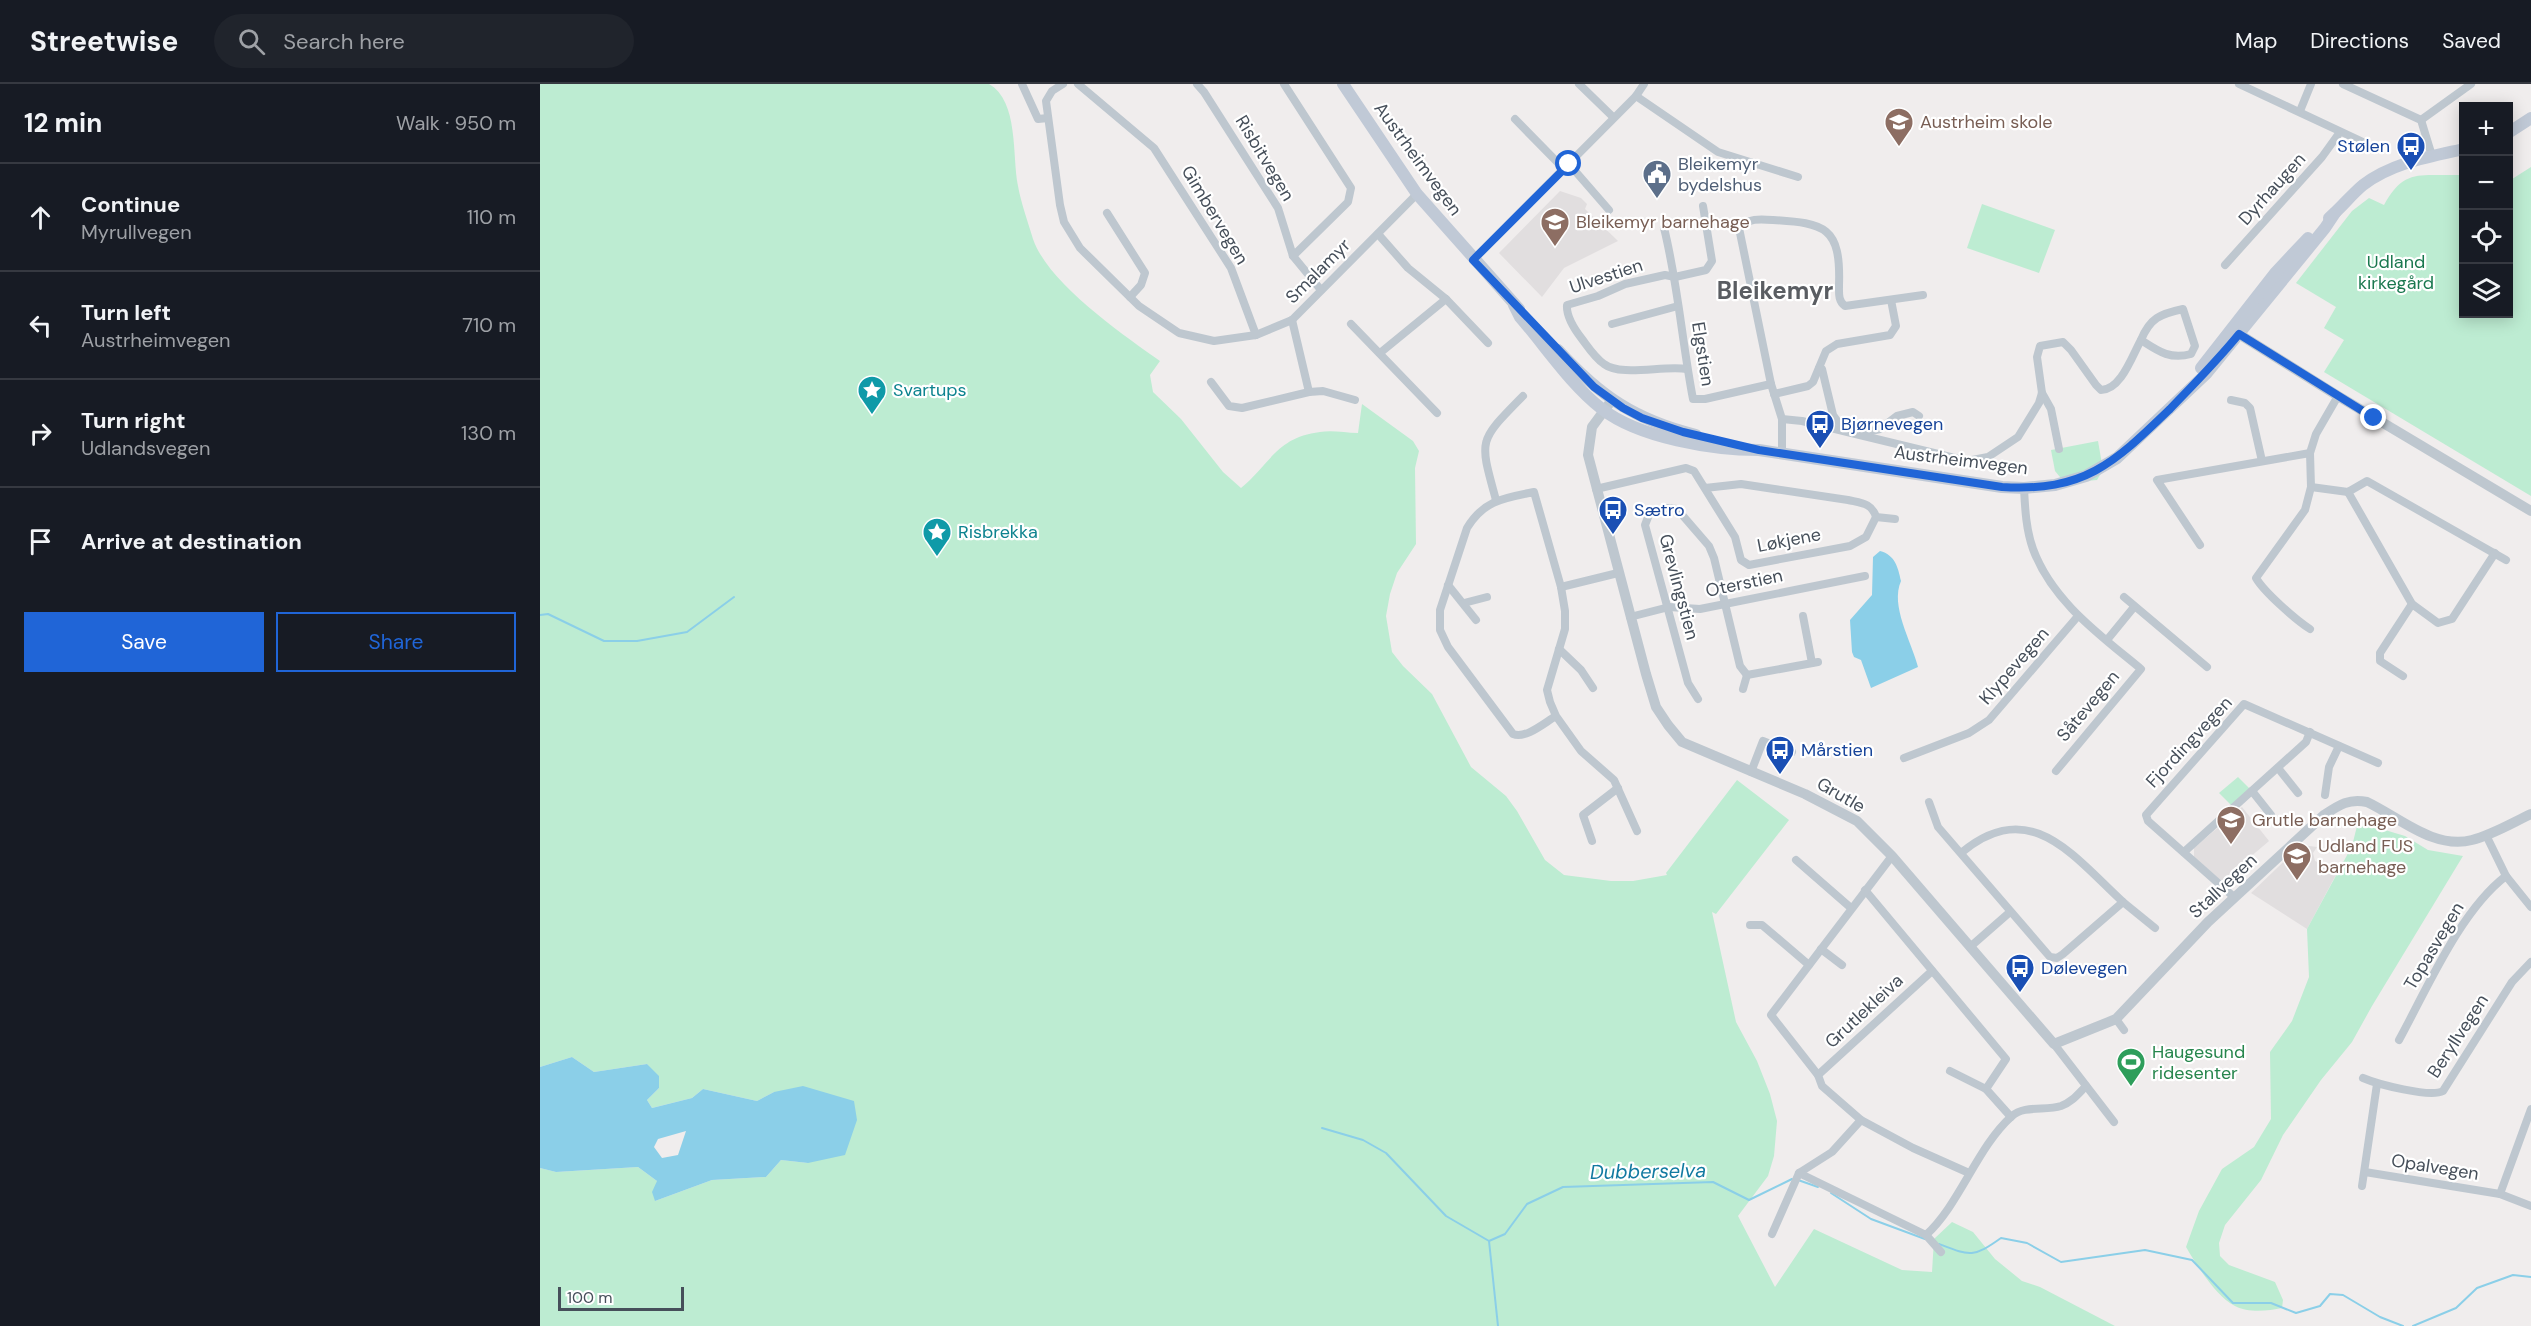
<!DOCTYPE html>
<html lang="en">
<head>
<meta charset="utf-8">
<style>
	body { margin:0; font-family:"DM Sans",sans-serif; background:#20242c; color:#f1f3f6 }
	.controls { position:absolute; right:18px; top:18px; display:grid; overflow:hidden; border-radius:0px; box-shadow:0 3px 15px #0003 }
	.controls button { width:54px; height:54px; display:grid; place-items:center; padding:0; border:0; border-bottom:2px solid #363941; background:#171b24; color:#f1f3f6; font:30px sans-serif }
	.scale { position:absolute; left:18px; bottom:15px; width:126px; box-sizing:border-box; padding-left:6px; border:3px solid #464f5a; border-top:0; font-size:16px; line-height:21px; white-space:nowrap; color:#464f5a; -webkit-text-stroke:4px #fff; paint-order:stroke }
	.stop { position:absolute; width:18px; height:18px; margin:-14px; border:4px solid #2065d7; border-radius:50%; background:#fff }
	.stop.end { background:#2065d7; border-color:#fff; box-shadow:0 2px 6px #0008 }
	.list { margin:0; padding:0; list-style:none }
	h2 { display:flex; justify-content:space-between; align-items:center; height:78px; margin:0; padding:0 24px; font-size:26px }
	h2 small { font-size:20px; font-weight:400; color:#9ea1a6 }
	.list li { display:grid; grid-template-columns:39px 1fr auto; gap:18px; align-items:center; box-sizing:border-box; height:108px; padding:0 24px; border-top:2px solid #363941 }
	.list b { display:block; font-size:22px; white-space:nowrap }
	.list p { margin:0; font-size:20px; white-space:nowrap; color:#9ea1a6 }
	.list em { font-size:20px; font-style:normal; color:#9ea1a6 }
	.actions { display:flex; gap:12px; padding:18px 24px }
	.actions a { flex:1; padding:14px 0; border:2px solid #2065d7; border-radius:0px; text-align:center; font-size:21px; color:#2065d7 }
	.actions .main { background:#2065d7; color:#fff }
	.icon { flex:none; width:33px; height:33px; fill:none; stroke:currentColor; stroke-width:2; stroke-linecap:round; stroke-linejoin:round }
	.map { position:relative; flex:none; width:1991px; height:1242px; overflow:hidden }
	header { display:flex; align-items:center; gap:36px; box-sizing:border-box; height:84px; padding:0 30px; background:#171b24; border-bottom:2px solid #363941 }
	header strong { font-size:28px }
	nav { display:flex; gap:33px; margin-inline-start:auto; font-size:21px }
	.search { width:420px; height:54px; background:#20242c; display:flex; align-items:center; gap:15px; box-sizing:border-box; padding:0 21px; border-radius:33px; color:#9ea1a6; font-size:22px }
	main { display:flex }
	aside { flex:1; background:#171b24 }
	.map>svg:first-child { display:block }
	.education { fill:#e1dedf }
	.green { fill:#bdecd2 }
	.water { fill:#8bcfe8; fill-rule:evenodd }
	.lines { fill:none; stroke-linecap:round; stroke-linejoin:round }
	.stream { stroke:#8bcfe8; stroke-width:2 }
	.minor { stroke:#bec7cf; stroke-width:8 }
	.tertiary { stroke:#bec7cf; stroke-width:10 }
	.secondary { stroke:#c0c9d6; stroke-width:12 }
	.route { stroke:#2065d7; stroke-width:8 }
	.labels { text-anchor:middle; stroke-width:4.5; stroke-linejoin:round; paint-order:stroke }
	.education-label { font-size:18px; fill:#785e54; stroke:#fff; text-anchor:start }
	.transit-label { font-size:18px; fill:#164399; stroke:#fff; text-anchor:start }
	.street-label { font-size:18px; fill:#464f5a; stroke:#fff }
	.service-label { font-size:18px; fill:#4e5e75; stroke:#fff; text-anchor:start }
	.park-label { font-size:18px; fill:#1a784f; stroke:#fff }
	.culture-label { font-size:18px; fill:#0d838f; stroke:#fff; text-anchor:start }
	.leisure-label { font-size:18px; fill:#27864d; stroke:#fff; text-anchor:start }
	.water-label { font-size:20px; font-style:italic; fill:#127aa1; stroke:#fff }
	.district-label { font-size:24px; font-weight:bold; fill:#5a5d62; stroke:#fff }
</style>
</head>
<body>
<header>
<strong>Streetwise</strong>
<div class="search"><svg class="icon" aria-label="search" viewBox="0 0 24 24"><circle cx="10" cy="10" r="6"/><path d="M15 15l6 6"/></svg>Search here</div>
<nav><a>Map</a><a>Directions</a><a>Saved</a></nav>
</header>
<main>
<aside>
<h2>12 min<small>Walk · 950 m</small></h2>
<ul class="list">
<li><svg class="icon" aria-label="ahead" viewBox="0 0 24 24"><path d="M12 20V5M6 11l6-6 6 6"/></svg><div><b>Continue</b><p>Myrullvegen</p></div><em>110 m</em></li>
<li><svg class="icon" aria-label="left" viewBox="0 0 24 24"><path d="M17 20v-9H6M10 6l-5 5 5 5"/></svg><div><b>Turn left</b><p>Austrheimvegen</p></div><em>710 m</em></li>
<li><svg class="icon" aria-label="right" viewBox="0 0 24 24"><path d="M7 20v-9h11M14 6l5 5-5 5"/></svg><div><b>Turn right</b><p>Udlandsvegen</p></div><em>130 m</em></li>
<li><svg class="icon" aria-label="arrive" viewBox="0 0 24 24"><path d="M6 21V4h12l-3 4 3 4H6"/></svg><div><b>Arrive at destination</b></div></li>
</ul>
<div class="actions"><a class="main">Save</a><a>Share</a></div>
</aside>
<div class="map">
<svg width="1991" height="1242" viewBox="0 0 1991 1242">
	<rect width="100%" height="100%" fill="#f0eded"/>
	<g class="education">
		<polygon points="1020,107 1041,114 1047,120 1045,125 1078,157 1024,184 1002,213 959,169"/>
		<polygon points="1702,723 1729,757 1682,797 1654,773 1654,764"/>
		<polygon points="1761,761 1777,763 1773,769 1775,777 1798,787 1767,845 1711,809"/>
	</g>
	<g class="green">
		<path d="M0,0H449C479,17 472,72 478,102C481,119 488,138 493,155C508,199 582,250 620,277L610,291L613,308L641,335L683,388L701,404C730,380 737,353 780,348C793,346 805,349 818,349L822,320L873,357L879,367L875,384L876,460L857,489L850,510L846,532L852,568L863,582L892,610L931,683L966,712L977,727L1005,776L1024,791L1071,797H1093L1127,791L1126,789L1197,696L1249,736L1176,830L1172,828L1196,938L1217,977L1230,1010L1237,1037L1234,1072L1228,1092L1198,1132L1235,1203L1274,1145L1362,1186L1392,1188L1394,1155L1412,1138L1433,1148L1455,1175L1482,1197L1500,1203L1575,1242H0V1084L16,1088L98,1083L117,1097L115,1117L172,1096L226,1093L241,1076L268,1079L234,1008L217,1017L163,1005L152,1014L112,1024L107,1016L119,1004L107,980L54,988L32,973L0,983Z"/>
		<path d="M1991,83V412L1784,288L1804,256L1784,244L1796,223L1756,199L1812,127L1829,114L1844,121C1864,84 1880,92 1919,91L1924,92V230H1968L1969,97Z"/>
		<polygon points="1442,120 1515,146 1499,189 1427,164"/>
		<polygon points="1558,357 1563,386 1557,396 1525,399 1515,387 1511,366"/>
		<polygon points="1698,693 1710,705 1691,721 1679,709"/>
		<path d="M1817,742L1835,743L1865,752L1888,766L1923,772L1832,922L1812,958L1781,996L1743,1051L1721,1096L1685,1141L1679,1159L1680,1172L1689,1181L1735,1198L1743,1216L1742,1224C1728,1227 1708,1229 1695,1222C1677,1214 1656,1180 1646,1163L1659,1127L1682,1085L1714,1063L1731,1035L1730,968L1752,937L1769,893L1767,845L1812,762Z"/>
	</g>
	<g class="water">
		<path d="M1340,467C1355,471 1358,483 1361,497C1350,522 1371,556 1378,583L1331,604L1321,576L1314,573L1312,568L1310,536L1332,511L1333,473Z"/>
		<path d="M32,973L54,988L107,980L119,992V1004L107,1016L112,1024L152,1014L163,1005L217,1017L234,1008L263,1002L314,1017L317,1036L305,1071L268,1079L241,1076L226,1093L172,1096L115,1117L112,1108L117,1097L98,1083L16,1088L0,1084V983ZM146,1047L138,1071L122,1074L114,1063L118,1055Z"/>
	</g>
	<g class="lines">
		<g class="stream">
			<polyline points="0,531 8,530 64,557 97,557 147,548 194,513"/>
			<polyline points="782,1044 823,1056 846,1069 906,1132 949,1157"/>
			<polyline points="1258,1096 1278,1103"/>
			<polyline points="1291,1109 1331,1135 1385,1155"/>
			<polyline points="949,1157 965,1150 987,1120 1023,1103 1173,1098 1209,1116 1252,1095"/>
			<polyline points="949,1157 958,1242"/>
			<path d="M1399,1160C1430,1172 1433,1174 1461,1154L1487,1159L1521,1178L1605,1166L1652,1176L1693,1219H1731L1756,1229L1780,1222L1790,1210L1803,1211L1840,1233L1863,1242"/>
			<polyline points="1873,1242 1916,1224 1937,1204 1973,1191 1991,1193"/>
		</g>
		<g class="minor">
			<polyline points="482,0 498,35 508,34"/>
			<polyline points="523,0 512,7 506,17 520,121 524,138 540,164 599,222 639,249 674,257 716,251 752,236 877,110"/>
			<polyline points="538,0 614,64 691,184 716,251"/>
			<polyline points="657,0 664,8 738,124 753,172 781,206"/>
			<polyline points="744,0 811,104 808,118 753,172"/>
			<polyline points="1039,0 1073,33"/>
			<polyline points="1699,0 1823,58"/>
			<polyline points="1803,0 1881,36 1892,72"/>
			<polyline points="1096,12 1178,68 1258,93"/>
			<polyline points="1760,27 1771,0"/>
			<polyline points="975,35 1024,85"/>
			<polyline points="1881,36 1931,0"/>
			<polyline points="1029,80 1069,126"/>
			<polyline points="567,129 605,189 601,201 590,213"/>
			<path d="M1124,144C1138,200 1142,258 1153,315H1165L1231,300"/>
			<polyline points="838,150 868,184 906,215 948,259"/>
			<polyline points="933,176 1096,12 1104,0"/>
			<polyline points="1685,181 1782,73 1800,48"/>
			<path d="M1643,225L1655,262L1651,270C1630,276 1618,267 1601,256C1610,234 1620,230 1643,225Z"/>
			<polyline points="811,240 897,329"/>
			<polyline points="1072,240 1138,222"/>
			<polyline points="840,269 906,215"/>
			<polyline points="1279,284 1282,285 1293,331 1298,338 1331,347 1340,345 1357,332 1373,328 1379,332"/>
			<path d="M1147,285C1124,281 1081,293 1064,280C1055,274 1048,263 1042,255C1035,246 1026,233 1027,221L1058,212L1085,200L1125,191L1135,193L1166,186L1172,177L1163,122"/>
			<polyline points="671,298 689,322 702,324 769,308 752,236"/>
			<polyline points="769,308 783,307 815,316"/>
			<polyline points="1502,309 1511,325 1519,365"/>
			<polyline points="1234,310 1268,302 1273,298 1286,267 1297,260 1350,251 1356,242 1351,216"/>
			<polyline points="1691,316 1705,319 1710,324 1722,377"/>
			<path d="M1242,335L1262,337L1427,377L1448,373L1478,353L1499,319L1502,309L1497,273L1500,262L1523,258L1531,266L1556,301L1561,306C1581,306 1592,272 1601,256"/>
			<path d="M1242,369V335L1231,300L1199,144C1208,134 1220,135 1233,136C1285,139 1301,143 1299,201C1299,209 1298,217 1305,222L1383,211"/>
			<polyline points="1771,403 1808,408 1827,397 1966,476"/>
			<path d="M1484,404C1485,424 1486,446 1493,465C1512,517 1560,551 1601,585L1516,687"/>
			<path d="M1056,405L1146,384L1154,387L1195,453L1201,476L1209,481L1310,462L1326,453L1336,433C1332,419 1321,419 1308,416L1201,400L1165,404"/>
			<polyline points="1808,408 1872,520 1898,539 1912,535 1955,469"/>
			<path d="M956,416C939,354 938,358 983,312"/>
			<polyline points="1336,433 1355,435"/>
			<polyline points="1660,461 1617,396 1770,369"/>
			<polyline points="908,501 936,536"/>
			<polyline points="1021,503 1078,489"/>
			<polyline points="1584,513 1667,583"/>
			<polyline points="924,519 947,513"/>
			<polyline points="1263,532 1272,579"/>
			<polyline points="1090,533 1129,523 1160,525 1325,492"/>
			<path d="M1770,545C1756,536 1724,508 1716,494L1765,426L1771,403L1770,369L1776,350L1798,312"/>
			<polyline points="1567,556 1594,523"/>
			<polyline points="1019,565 1041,586 1053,604"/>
			<polyline points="1863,592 1840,577 1840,569 1872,520"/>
			<polyline points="1203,605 1207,591"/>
			<polyline points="1158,615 1148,599 1105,441 1110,428 1127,424 1137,425 1169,462 1174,474 1200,582 1207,591 1278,578"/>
			<path d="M1016,632C1004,639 986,655 973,650L908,563L900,546V526L927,444C944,416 964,414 994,408L1021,503L1025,527V545L1007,606L1010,618L1016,632L1041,667L1074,696L1097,747"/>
			<polyline points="1364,674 1429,649 1449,636 1538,532"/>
			<polyline points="1738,684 1758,709"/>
			<polyline points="1211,688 1223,657 1252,668"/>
			<polyline points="1712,707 1731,731"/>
			<polyline points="1785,711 1789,683 1799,662"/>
			<path d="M1389,718L1398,743L1510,873L1517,874L1523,870L1583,818C1533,772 1490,711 1421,769"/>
			<polyline points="1946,751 1966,792 1991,823"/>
			<polyline points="1052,757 1043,731 1078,704"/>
			<polyline points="1644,768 1766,658 1770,648"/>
			<polyline points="1256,776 1311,824"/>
			<polyline points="1325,806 1466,975 1446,1005"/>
			<polyline points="1694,813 1608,737 1606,731 1704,620 1838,679"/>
			<polyline points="1583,818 1615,844"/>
			<polyline points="1210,841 1222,841 1269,881"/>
			<polyline points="1430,863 1470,828"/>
			<polyline points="1281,865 1302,881"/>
			<polyline points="1576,935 1584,946"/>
			<path d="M1859,956C1887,905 1920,827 1966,792"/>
			<polyline points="1514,960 1574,1038"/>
			<polyline points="1410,987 1446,1005 1471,1033"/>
			<polyline points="1278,991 1392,887"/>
			<path d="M1823,994C1837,1000 1890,1014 1903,1007L1972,898L1991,878"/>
			<polyline points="1321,1036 1282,1002 1278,991 1231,931 1352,772"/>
			<polyline points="1825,1088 1960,1110 1991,1122"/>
			<polyline points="1259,1089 1292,1068 1321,1036 1373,1064 1429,1089"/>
			<polyline points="1822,1102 1837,1000"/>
			<polyline points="1960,1110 1991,1025"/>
			<path d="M1232,1150L1259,1089L1386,1151C1420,1120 1437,1063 1472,1032C1484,1021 1506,1027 1521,1022C1532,1018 1538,1010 1546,1002"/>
			<polyline points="1386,1151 1401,1168"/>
		</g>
		<g class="tertiary">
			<polyline points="1694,247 1798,312 1991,427"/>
			<path d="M1069,320L1052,343L1048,371L1106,590L1116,623L1128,641L1142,658L1265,710L1317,737L1352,772L1514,960L1576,935L1668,838L1784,731C1799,721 1809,714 1827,718C1859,733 1894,766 1932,756C1952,751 1972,739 1991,730"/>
		</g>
		<g class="secondary">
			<polyline points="803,0 877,110 979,225"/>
			<polyline points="1968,49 1991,34"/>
			<path d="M1789,134C1801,124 1811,111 1823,101C1852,79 1888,73 1924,65"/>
			<path d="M974,221L980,233C1006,263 1030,300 1062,325C1099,354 1173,366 1219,366L1462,403L1484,404L1515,401L1546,392L1577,374L1666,290L1785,144L1795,129"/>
			<path d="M1018,266C1060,312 1095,336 1156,351"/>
			<polyline points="1661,284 1736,188 1768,154"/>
		</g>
	</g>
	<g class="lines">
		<path class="route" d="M1029,80L933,176L1054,303L1083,324L1102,334L1143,348L1219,366L1462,403C1545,408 1574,379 1630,325C1654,300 1677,277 1699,250L1834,334"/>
	</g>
	<defs>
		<g id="school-pin" transform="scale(1.5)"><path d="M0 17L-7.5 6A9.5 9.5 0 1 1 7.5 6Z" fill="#8d6e63" stroke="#fff"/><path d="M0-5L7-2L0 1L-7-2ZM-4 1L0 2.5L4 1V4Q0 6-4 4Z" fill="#fff"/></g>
		<g id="bus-pin" transform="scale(1.5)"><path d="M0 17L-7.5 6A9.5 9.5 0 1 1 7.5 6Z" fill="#1a4fb4" stroke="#fff"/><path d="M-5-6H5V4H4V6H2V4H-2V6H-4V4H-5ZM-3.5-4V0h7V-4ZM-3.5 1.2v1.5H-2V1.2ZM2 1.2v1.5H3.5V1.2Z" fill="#fff"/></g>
		<g id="civic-pin" transform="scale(1.5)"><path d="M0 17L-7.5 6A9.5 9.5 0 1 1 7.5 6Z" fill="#5c6f8a" stroke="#fff"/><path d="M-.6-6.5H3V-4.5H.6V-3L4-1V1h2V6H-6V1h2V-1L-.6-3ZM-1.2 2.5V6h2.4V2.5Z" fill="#fff"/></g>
		<g id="sight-pin" transform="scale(1.5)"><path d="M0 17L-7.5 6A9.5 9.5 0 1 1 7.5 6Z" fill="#0f9aa8" stroke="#fff"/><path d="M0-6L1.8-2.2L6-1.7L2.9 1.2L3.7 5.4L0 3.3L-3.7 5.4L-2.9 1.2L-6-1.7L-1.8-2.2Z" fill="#fff"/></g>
		<g id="stadium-pin" transform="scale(1.5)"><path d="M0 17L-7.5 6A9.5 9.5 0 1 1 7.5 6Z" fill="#2e9e5b" stroke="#fff"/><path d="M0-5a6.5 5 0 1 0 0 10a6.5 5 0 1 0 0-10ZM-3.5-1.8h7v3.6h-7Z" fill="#fff"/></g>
	</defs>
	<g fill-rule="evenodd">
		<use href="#school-pin" x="1359" y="38"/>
		<use href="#bus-pin" x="1871" y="62"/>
		<use href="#civic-pin" x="1117" y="90"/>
		<use href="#school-pin" x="1015" y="138"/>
		<use href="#sight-pin" x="332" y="306"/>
		<use href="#bus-pin" x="1280" y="340"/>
		<use href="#bus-pin" x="1073" y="426"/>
		<use href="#sight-pin" x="397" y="448"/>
		<use href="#bus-pin" x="1240" y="666"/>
		<use href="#school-pin" x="1691" y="736"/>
		<use href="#school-pin" x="1757" y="772"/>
		<use href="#bus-pin" x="1480" y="884"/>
		<use href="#stadium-pin" x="1591" y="978"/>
	</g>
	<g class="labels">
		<g class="education-label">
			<text x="1380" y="44">Austrheim skole</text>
			<text x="1036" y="144">Bleikemyr barnehage</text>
			<text x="1712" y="742">Grutle barnehage</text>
			<text x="1778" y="768">Udland FUS<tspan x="1778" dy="21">barnehage</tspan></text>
		</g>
		<g class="transit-label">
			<text x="1850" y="68" text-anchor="end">Stølen</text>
			<text x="1301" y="346">Bjørnevegen</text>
			<text x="1094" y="432">Sætro</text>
			<text x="1261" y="672">Mårstien</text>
			<text x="1501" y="890">Dølevegen</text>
		</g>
		<g class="street-label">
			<text transform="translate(725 74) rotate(59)" y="6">Risbitvegen</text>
			<text transform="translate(878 75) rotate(54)" y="6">Austrheimvegen</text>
			<text transform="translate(1732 105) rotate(-48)" y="6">Dyrhaugen</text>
			<text transform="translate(675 131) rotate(59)" y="6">Gimbervegen</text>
			<text transform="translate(778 187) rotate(-45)" y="6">Smalamyr</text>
			<text transform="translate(1066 192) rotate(-18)" y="6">Ulvestien</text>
			<text transform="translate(1163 270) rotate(81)" y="6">Elgstien</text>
			<text transform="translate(1421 376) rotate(7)" y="6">Austrheimvegen</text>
			<text transform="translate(1249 456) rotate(-11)" y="6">Løkjene</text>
			<text transform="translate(1204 499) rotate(-12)" y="6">Oterstien</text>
			<text transform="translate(1139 503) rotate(75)" y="6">Grevlingstien</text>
			<text transform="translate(1474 582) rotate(-49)" y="6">Klypevegen</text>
			<text transform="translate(1548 622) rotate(-50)" y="6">Såtevegen</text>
			<text transform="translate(1649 658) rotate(-47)" y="6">Fjordingvegen</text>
			<text transform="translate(1301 711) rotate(30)" y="6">Grutle</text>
			<text transform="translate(1683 802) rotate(-43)" y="6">Stallvegen</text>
			<text transform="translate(1894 862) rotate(-59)" y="6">Topasvegen</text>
			<text transform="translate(1324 927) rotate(-43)" y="6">Grutlekleiva</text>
			<text transform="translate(1918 952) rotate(-57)" y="6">Beryllvegen</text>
			<text transform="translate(1895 1083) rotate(9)" y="6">Opalvegen</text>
		</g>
		<g class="service-label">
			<text x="1138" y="86">Bleikemyr<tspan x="1138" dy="21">bydelshus</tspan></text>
		</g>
		<g class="park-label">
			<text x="1856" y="184">Udland<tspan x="1856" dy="21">kirkegård</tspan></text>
		</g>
		<g class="culture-label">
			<text x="353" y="312">Svartups</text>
			<text x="418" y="454">Risbrekka</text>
		</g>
		<g class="leisure-label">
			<text x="1612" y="974">Haugesund<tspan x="1612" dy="21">ridesenter</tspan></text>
		</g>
		<g class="water-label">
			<text transform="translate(1108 1087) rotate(-1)" y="7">Dubberselva</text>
		</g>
		<g class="district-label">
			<text x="1235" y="215">Bleikemyr</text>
		</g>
	</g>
</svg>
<div class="controls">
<button>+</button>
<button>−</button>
<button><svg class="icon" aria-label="locate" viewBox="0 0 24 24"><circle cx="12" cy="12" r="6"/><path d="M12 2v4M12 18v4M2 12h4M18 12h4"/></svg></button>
<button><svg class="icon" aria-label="layers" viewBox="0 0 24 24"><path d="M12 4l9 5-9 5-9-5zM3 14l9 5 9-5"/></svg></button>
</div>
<div class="scale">100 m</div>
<div class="stop" style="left:1029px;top:80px"></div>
<div class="stop end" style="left:1834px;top:334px"></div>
</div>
</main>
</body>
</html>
